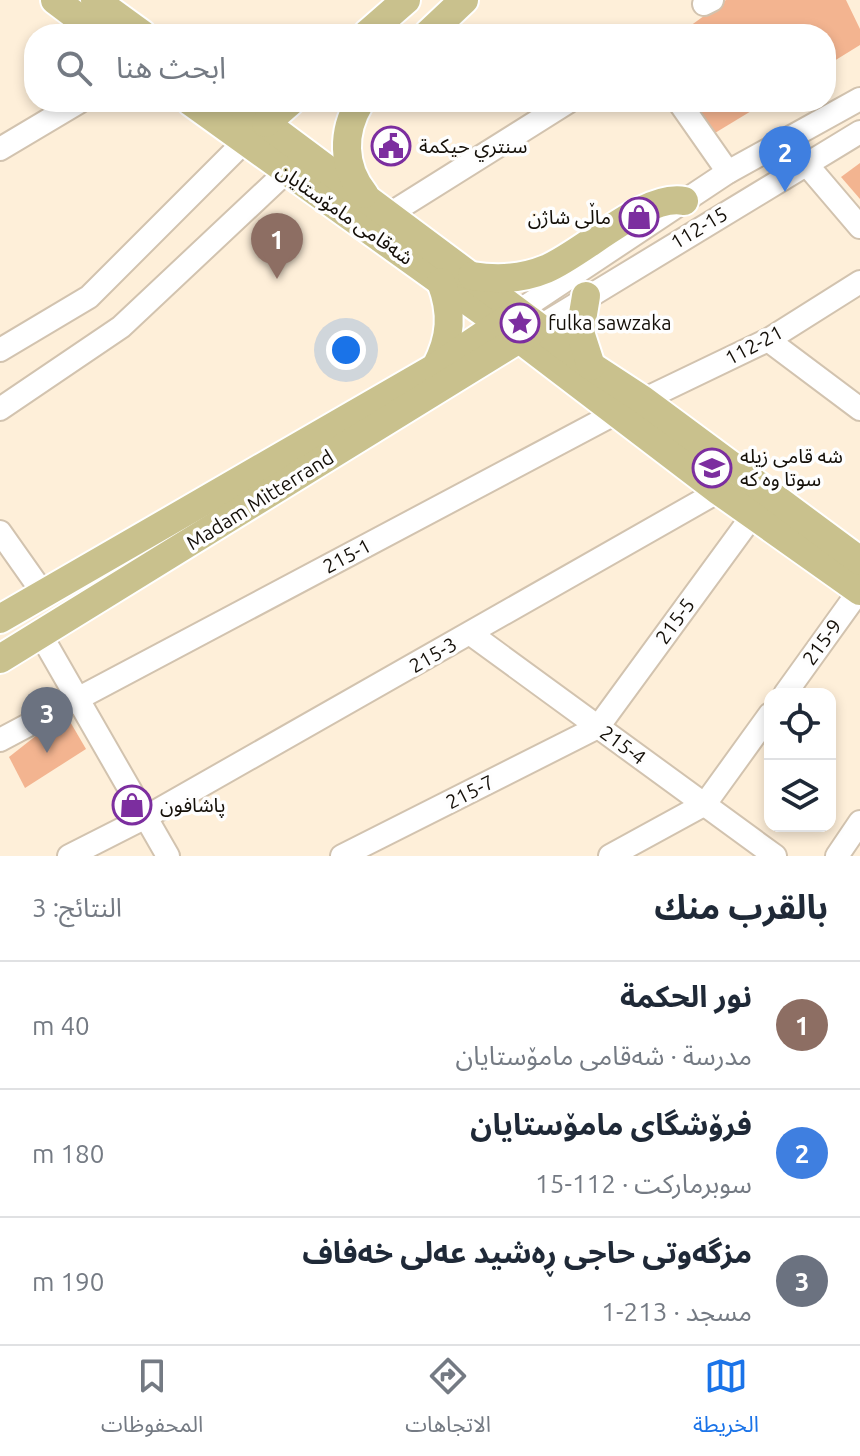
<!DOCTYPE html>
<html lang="ar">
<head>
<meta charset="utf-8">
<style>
	body { margin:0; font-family:Ubuntu,"Noto Sans Arabic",sans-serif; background:#f6f6f7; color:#1f2937; direction:rtl }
	.controls { position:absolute; right:24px; bottom:24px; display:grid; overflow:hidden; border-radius:16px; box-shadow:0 4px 12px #0003 }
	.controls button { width:72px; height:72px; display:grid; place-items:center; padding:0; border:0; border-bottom:2px solid #e0e1e3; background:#fff; color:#1f2937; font:40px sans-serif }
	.you { position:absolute; left:346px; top:350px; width:28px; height:28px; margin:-20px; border:6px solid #fff; border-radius:50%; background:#1a73e8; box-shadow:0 0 0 12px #1a73e833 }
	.badge { display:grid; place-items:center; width:52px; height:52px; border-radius:50%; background:#1a73e8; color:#fff; font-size:26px; font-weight:700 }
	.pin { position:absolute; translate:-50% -66px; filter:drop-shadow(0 2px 4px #0008) }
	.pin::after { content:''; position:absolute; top:42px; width:28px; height:24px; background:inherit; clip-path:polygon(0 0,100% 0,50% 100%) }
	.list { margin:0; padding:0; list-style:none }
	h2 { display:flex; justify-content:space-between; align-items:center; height:104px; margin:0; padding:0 32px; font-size:34px }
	h2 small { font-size:26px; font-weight:400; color:#747a83 }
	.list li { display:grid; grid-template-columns:52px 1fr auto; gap:24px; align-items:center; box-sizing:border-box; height:128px; padding:0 32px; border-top:2px solid #e0e1e3 }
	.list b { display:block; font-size:30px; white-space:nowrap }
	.list p { margin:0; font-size:26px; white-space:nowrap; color:#747a83 }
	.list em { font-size:26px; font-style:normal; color:#747a83 }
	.icon { flex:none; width:44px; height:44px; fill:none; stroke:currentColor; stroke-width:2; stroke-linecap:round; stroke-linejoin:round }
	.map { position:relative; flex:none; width:860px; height:856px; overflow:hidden; direction:ltr }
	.search { position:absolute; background:#fff; box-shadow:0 4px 12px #0003; left:24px; right:24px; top:24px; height:88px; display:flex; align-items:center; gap:20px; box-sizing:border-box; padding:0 28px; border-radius:32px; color:#747a83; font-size:30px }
	.sheet { height:488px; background:#fff }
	nav { display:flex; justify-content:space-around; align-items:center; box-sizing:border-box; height:112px; border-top:2px solid #e0e1e3; background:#fff; font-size:22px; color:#747a83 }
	nav a { display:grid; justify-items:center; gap:4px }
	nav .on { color:#1a73e8 }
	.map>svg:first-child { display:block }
	.building { fill:#f3b490 }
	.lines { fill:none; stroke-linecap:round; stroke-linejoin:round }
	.minor-casing { stroke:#d2c3af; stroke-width:26 }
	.major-casing { stroke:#fff; stroke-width:32 }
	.minor { stroke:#fff; stroke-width:22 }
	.major { stroke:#c9c18d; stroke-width:28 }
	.labels { text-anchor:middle; stroke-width:7; stroke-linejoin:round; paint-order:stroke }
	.poi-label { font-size:20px; fill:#140f08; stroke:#fefefe; text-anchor:start }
	.street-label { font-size:20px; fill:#140f08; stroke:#fefefe }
</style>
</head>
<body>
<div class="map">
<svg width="860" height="856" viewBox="0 0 860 856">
	<rect width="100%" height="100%" fill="#feefd9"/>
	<g class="building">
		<polygon points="726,0 846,0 860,29 860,45 826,66 826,34 679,34"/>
		<polygon points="691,102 766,102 710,136"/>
		<polygon points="860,163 860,199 841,177"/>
		<polygon points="65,713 86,749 25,788 9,757"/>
	</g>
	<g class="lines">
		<g class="minor-casing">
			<g id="minor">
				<polyline points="704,4 712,0"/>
				<polyline points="679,102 728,172"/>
				<polyline points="0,149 79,102"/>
				<polyline points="796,152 860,227"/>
				<polyline points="388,215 568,102"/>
				<polyline points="519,311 728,172 860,99"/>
				<polyline points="539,327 860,132"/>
				<polyline points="768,340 860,409"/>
				<polyline points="0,350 89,297 244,142"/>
				<polyline points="643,400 768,340 860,282"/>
				<polyline points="0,409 121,327 286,172"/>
				<polyline points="0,532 43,593"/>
				<polyline points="471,634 775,856"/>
				<polyline points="41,635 168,856"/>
				<polyline points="785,694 859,591"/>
				<polyline points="0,740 616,413"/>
				<polyline points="69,856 146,817 719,491"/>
				<polyline points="342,856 598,727 753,515"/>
				<polyline points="610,856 705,804 770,714"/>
				<polyline points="837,856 860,822"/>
			</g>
		</g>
		<g class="major-casing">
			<g id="major">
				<polyline points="55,0 100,34"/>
				<polyline points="95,0 142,34"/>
				<polyline points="367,34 406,0"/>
				<polyline points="428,34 464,0"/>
				<polyline points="191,102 500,324 719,491 860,591"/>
				<polyline points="237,102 591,366 643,400 860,561"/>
				<path d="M360,102C342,132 342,166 364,194"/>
				<polyline points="266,123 290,102"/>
				<path d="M472,276C497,280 522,279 546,269C583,254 645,193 684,201"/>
				<polyline points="586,296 580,332 591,366"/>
				<path d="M436,367C451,338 453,313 441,282"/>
				<polyline points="0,619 436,367 512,316"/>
				<polyline points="0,659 532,331"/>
			</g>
		</g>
		<use href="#minor" class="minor"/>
		<use href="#major" class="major"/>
	</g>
	<defs>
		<g id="civic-ring" transform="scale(2)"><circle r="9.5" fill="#fefefe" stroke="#7c2e9f" stroke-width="1.5"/><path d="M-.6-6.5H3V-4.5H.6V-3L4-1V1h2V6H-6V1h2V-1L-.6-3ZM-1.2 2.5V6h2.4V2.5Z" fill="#7c2e9f"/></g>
		<g id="shop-ring" transform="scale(2)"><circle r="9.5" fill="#fefefe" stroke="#7c2e9f" stroke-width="1.5"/><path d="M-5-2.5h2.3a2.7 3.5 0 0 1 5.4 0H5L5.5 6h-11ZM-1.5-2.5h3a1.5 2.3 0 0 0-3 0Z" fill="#7c2e9f"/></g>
		<g id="sight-ring" transform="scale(2)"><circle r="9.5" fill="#fefefe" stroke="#7c2e9f" stroke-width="1.5"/><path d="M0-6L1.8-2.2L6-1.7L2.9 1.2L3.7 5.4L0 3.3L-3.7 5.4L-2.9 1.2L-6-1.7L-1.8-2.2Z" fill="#7c2e9f"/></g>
		<g id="school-ring" transform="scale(2)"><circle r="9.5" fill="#fefefe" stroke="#7c2e9f" stroke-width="1.5"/><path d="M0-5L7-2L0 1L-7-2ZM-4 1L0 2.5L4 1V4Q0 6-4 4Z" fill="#7c2e9f"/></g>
	</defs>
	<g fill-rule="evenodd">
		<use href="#civic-ring" x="391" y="146"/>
		<use href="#shop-ring" x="639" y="217"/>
		<use href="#sight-ring" x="520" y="323"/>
		<use href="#school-ring" x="712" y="468"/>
		<use href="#shop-ring" x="132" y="805"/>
	</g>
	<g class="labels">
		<g class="poi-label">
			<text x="419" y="153">سنتري حيكمة</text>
			<text x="611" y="224" text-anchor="end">ماڵی شاژن</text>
			<text x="548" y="330">fulka sawzaka</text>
			<text x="740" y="463">شه قامى زيله<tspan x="740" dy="23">سوتا وه كه</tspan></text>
			<text x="160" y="812">پاشافون</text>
		</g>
		<g class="street-label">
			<text transform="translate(345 214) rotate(35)" y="7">شەقامی مامۆستایان</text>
			<text transform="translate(699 228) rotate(-31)" y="7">112-15</text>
			<text transform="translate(754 345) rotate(-28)" y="7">112-21</text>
			<text transform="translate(260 500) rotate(-32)" y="7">Madam Mitterrand</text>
			<text transform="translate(347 556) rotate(-28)" y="7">215-1</text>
			<text transform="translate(675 621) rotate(-54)" y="7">215-5</text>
			<text transform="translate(822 642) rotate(-54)" y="7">215-9</text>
			<text transform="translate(433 655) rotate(-30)" y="7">215-3</text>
			<text transform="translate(623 745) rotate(36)" y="7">215-4</text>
			<text transform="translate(470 792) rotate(-27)" y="7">215-7</text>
		</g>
	</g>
</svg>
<div class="controls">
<button><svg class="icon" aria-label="locate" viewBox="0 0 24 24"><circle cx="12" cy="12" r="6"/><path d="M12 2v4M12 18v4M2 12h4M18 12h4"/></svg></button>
<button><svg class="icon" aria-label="layers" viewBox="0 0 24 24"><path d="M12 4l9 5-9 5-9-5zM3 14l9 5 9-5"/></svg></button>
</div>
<div class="you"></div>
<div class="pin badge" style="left:277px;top:279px;background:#8d6e63">1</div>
<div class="pin badge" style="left:785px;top:192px;background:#3f7fe0">2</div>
<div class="pin badge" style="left:47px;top:753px;background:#6b7280">3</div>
<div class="search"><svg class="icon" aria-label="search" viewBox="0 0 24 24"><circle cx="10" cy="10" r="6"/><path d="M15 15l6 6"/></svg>ابحث هنا</div>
</div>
<section class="sheet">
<h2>بالقرب منك<small>النتائج: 3</small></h2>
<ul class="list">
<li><span class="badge" style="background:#8d6e63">1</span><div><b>نور الحكمة</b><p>مدرسة · شەقامی مامۆستایان</p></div><em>40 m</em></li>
<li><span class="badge" style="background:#3f7fe0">2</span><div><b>فرۆشگای مامۆستایان</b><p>سوبرماركت · 112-15</p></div><em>180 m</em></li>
<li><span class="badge" style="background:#6b7280">3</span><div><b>مزگەوتی حاجی ڕەشید عەلی خەفاف</b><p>مسجد · 213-1</p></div><em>190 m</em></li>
</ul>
</section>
<nav>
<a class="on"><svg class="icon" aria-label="map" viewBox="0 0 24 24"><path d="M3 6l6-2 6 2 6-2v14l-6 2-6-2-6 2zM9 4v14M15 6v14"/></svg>الخريطة</a>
<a><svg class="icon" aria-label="directions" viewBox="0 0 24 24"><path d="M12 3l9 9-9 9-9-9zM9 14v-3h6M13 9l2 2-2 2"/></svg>الاتجاهات</a>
<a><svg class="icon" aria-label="saved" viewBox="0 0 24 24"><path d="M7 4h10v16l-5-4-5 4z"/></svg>المحفوظات</a>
</nav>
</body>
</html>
